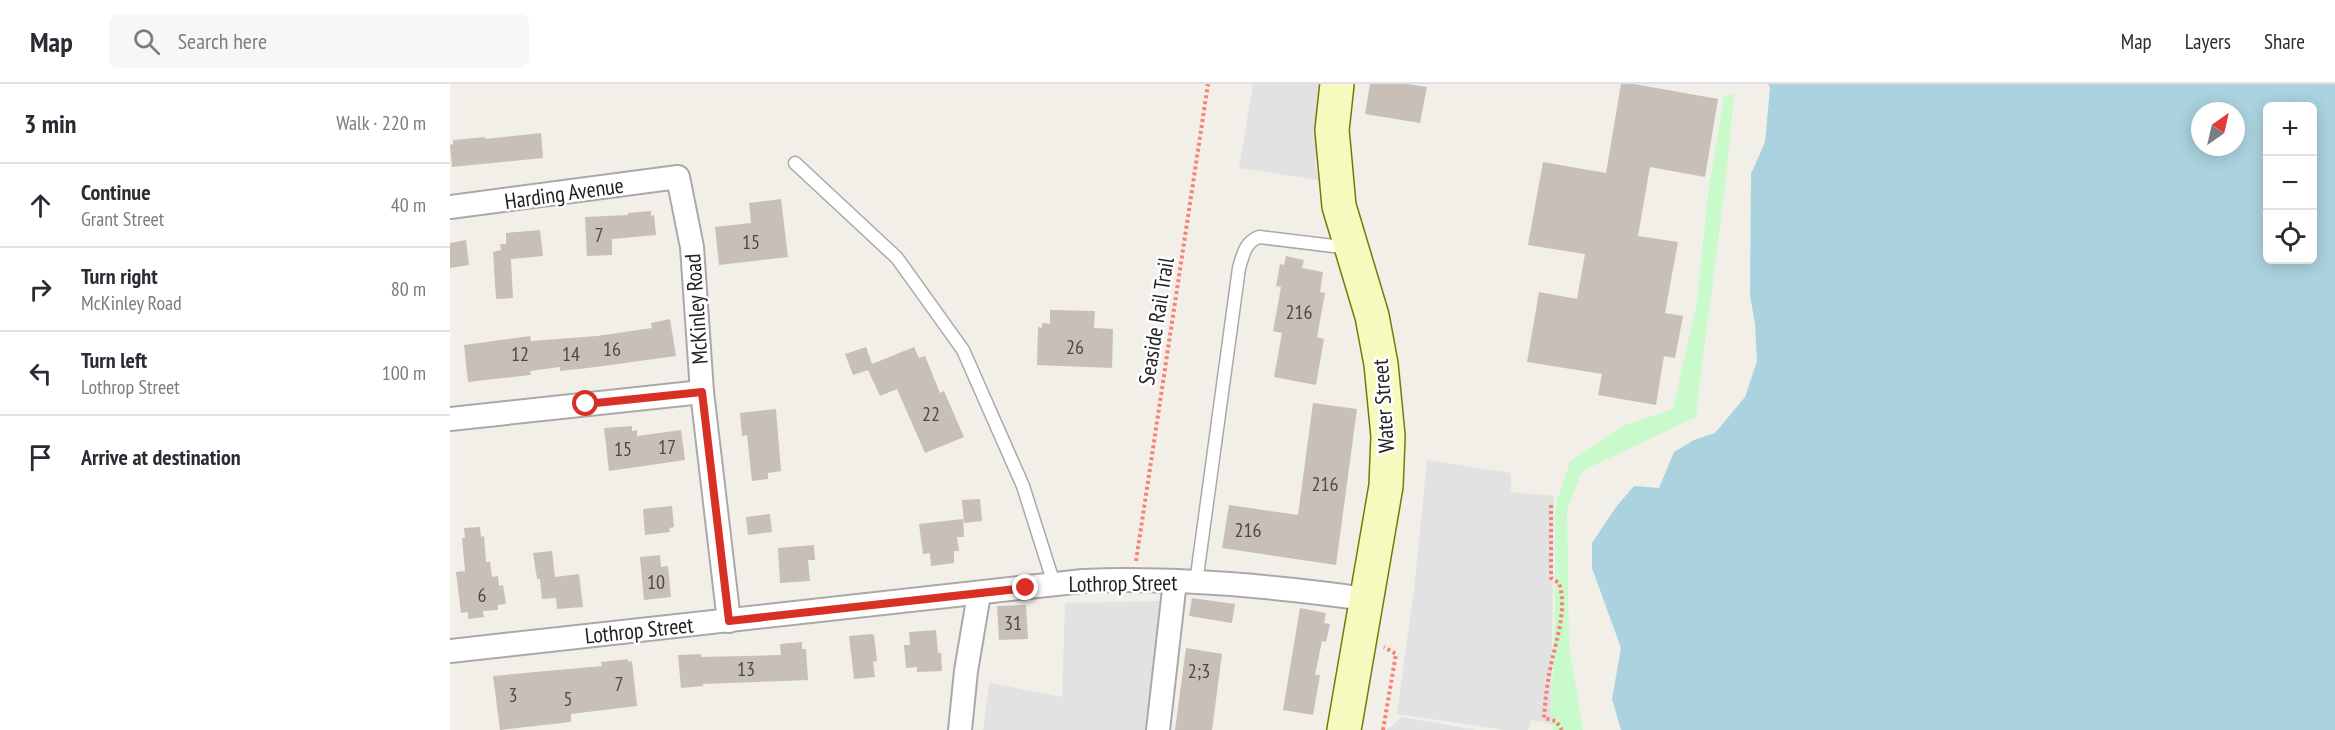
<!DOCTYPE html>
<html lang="en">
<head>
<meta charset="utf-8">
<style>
	body { margin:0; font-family:"PT Sans Narrow",sans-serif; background:#f7f7f7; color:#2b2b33 }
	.controls { position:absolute; right:18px; top:18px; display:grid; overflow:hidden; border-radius:9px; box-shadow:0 3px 15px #0003 }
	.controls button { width:54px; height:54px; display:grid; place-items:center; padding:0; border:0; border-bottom:2px solid #e1e1e2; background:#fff; color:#2b2b33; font:30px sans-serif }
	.compass { position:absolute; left:1741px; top:18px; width:54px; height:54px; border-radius:50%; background:#fff; box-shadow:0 3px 15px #0003; rotate:34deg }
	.stop { position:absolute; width:18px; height:18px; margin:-14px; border:4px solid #d93025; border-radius:50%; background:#fff }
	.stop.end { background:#d93025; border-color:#fff; box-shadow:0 2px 6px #0008 }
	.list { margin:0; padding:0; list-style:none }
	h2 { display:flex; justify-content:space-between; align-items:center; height:78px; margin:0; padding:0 24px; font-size:26px }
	h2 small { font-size:20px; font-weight:400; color:#7c7c81 }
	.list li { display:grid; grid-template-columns:39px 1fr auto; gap:18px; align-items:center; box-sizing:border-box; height:84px; padding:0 24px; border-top:2px solid #e1e1e2 }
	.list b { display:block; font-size:22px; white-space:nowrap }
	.list p { margin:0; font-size:20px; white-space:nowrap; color:#7c7c81 }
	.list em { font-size:20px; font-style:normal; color:#7c7c81 }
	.icon { flex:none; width:33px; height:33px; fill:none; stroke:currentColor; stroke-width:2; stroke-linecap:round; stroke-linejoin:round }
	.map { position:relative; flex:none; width:1885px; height:646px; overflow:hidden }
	header { display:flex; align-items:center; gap:36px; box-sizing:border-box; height:84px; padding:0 30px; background:#fff; border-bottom:2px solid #e1e1e2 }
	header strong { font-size:28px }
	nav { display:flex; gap:33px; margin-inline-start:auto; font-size:21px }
	.search { width:420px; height:54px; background:#f7f7f7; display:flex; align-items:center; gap:15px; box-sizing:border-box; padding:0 21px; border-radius:9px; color:#7c7c81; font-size:22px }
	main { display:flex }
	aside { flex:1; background:#fff }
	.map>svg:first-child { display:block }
	.park { fill:#c8facc }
	.parking { fill:#e2e2e2 }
	.water { fill:#aad3df; fill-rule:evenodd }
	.building { fill:#c7bfb8 }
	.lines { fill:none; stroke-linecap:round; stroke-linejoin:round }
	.lane-casing { stroke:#a9a9a9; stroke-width:15 }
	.street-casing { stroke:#a9a9a9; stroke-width:26 }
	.secondary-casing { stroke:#707d05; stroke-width:36 }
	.path { stroke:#fa8072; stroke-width:4; stroke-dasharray:3 3; stroke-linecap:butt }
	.lane { stroke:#fff; stroke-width:12 }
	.street { stroke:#fff; stroke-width:22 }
	.secondary { stroke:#f7fabf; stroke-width:33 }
	.route { stroke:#d93025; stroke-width:8 }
	.labels { text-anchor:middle; stroke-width:5; stroke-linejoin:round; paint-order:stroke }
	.number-label { font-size:20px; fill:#4b4948 }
	.street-label { font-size:22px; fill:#222; stroke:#fff }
</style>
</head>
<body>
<header>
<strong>Map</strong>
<div class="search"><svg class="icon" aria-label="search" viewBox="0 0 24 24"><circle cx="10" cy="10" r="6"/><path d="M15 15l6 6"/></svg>Search here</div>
<nav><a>Map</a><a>Layers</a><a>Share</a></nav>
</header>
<main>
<aside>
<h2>3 min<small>Walk · 220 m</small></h2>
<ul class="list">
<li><svg class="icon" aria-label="ahead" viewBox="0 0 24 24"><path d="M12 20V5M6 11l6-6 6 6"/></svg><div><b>Continue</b><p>Grant Street</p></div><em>40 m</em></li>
<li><svg class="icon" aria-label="right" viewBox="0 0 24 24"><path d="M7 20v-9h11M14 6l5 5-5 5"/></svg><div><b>Turn right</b><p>McKinley Road</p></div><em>80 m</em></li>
<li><svg class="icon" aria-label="left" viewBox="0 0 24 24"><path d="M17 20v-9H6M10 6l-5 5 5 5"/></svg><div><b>Turn left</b><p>Lothrop Street</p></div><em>100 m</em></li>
<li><svg class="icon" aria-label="arrive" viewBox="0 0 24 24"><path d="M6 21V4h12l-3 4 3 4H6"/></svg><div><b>Arrive at destination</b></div></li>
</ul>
</aside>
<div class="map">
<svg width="1885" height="646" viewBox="0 0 1885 646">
	<rect width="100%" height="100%" fill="#f2efe9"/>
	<path class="park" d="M1274,11H1284C1275,119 1258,226 1246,333L1132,387L1117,426L1119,561L1133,646H1103L1101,640L1105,525V423L1120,377L1173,342L1223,325L1247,218L1258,110Z"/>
	<g class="parking">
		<polygon points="803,0 875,0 865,79 869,96 789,84"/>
		<polygon points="977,376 1061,389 1061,408 1104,412 1101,640 1081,636 1078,646 1055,646 947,630 964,505"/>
		<polygon points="709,517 709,558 696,646 533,646 539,599 612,613 615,519"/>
		<polygon points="951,633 1027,646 937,646"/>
	</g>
	<path class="water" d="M1318,0H1885V646H1171L1162,615L1171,564L1142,484V459L1166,423L1184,402L1209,404L1224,368L1244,356L1265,349L1295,313L1307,277L1305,240L1300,211L1301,90L1315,58L1320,4ZM1818,22H1862V176H1818ZM1750,27H1786V63H1750Z"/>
	<g class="building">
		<polygon points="920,0 958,0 977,3 970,39 915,30"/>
		<polygon points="1171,0 1184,0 1268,15 1255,93 1200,83 1188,152 1228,158 1215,229 1233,232 1225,274 1214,272 1206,321 1148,311 1152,290 1077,278 1089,208 1127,215 1135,170 1078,161 1093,78 1156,89"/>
		<polygon points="91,49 93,74 2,83 0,61 3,60 3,56 35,53 35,55"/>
		<polygon points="331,115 338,173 269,181 265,143 301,139 299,119"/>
		<polygon points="201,127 201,132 204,131 206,151 162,155 162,171 137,172 135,133 178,131 178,129"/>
		<polygon points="90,146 93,172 61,175 63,214 46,215 43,168 51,166 50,160 56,160 56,149"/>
		<polygon points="16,156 19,181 0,184 0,159"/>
		<polygon points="836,172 854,176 852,184 873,188 870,208 875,209 867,253 874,255 866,301 824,293 832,249 823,247 831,203 826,202 830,180 834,181"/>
		<polygon points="600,226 645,227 644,244 663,245 662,284 587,281 588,243 592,244 592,239 600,240"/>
		<polygon points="220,235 226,272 138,284 110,287 110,283 80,287 81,291 18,298 14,261 80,252 81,257 147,252 202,244 201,239"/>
		<polygon points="416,263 422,280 464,263 469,274 475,272 490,309 494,307 514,353 475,369 447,305 430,312 418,286 403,291 395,270"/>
		<polygon points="863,319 907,325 886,481 772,464 779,421 848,431"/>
		<polygon points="326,325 331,387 318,389 318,395 302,397 297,351 292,352 290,329"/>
		<polygon points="182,342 182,347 187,346 187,352 231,346 235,376 159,387 154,344"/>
		<polygon points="530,415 532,437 514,439 512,416"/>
		<polygon points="222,422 224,443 219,444 220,448 195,451 193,425"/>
		<polygon points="320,430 322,448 298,451 296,433"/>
		<polygon points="513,435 514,453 507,453 509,467 504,467 504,479 481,482 480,469 473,470 469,440"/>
		<polygon points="30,443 31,453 34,452 36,478 40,478 42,493 48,492 49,502 53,501 56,520 48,521 48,526 33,527 34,533 18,535 18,528 11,529 6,488 15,487 12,454 15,454 14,444"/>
		<polygon points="364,461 365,476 358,476 360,497 330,499 328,464"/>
		<polygon points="102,467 105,493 129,490 133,523 107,525 106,514 92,515 90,495 87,495 83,469"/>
		<polygon points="210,471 211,483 218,482 221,513 194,516 190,473"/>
		<polygon points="742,514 785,520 782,539 739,532"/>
		<polygon points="576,521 578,555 549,556 547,522"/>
		<polygon points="850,524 876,529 874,539 880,540 876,558 872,557 865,591 870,591 863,631 833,626"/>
		<polygon points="486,546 488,569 491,569 492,587 467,588 467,583 456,584 454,561 460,561 459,548"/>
		<polygon points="421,550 424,551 427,577 423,578 425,593 404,595 399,552"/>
		<polygon points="352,558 352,565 356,565 358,596 253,600 253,602 231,604 228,571 251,570 251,573 331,571 330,560"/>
		<polygon points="736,564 772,570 762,646 725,646"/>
		<polygon points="178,575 178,578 182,577 187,622 121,630 121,638 50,646 43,592 152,582 151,578"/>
	</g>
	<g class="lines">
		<g class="lane-casing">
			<g id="lane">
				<polyline points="345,79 447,174 513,266 573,402 604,500"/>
				<path d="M746,499L789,184C793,171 795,158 809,153L900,164"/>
			</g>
		</g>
		<g class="street-casing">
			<g id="street">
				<polyline points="0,123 228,93 242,163 252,308 279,537"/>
				<polyline points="0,335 252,308"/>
				<path d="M0,567L633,497C727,493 823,502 916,515"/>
				<polyline points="510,646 516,587 529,510"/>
				<polyline points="708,646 725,497"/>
			</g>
		</g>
		<g class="secondary-casing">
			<polyline id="secondary" points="887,0 882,46 889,122 922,232 931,280 938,352 936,402 894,646"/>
		</g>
		<g class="path">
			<path d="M1101,421V494L1109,499C1119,529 1102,566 1098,597C1096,609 1095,622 1094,634L1106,637L1112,646"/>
			<polyline points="686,477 758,0"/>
			<polyline points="933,646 946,570 934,563"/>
		</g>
		<use href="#lane" class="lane"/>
		<use href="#street" class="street"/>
		<use href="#secondary" class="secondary"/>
	</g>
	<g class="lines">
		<polyline class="route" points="136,320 252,308 279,537 576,504"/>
	</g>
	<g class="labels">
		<g class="number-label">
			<text x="149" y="158">7</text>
			<text x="301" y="165">15</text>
			<text x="849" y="235">216</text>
			<text x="625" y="270">26</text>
			<text x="162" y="272">16</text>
			<text x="70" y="277">12</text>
			<text x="121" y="277">14</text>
			<text x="481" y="337">22</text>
			<text x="217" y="370">17</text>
			<text x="173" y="372">15</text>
			<text x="875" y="407">216</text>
			<text x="798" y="453">216</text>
			<text x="206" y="505">10</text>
			<text x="32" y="518">6</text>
			<text x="563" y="546">31</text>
			<text x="296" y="592">13</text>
			<text x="749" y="594">2;3</text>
			<text x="169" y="607">7</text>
			<text x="63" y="618">3</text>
			<text x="118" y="622">5</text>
		</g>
		<g class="street-label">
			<text transform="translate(114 109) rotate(-8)" y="8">Harding Avenue</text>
			<text transform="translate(246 225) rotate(-94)" y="8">McKinley Road</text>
			<text transform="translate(706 237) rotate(-81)" y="8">Seaside Rail Trail</text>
			<text transform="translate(933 322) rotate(-94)" y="8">Water Street</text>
			<text transform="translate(673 499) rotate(-1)" y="8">Lothrop Street</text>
			<text transform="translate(189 546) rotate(-6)" y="8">Lothrop Street</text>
		</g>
	</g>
</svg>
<div class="controls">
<button>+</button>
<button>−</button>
<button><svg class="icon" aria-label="locate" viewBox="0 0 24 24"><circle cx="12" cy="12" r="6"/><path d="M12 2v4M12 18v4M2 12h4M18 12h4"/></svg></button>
</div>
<svg class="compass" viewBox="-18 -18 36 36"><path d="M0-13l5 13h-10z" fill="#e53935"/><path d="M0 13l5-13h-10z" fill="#7c7c81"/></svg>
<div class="stop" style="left:136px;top:320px"></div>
<div class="stop end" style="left:576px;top:504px"></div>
</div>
</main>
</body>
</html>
